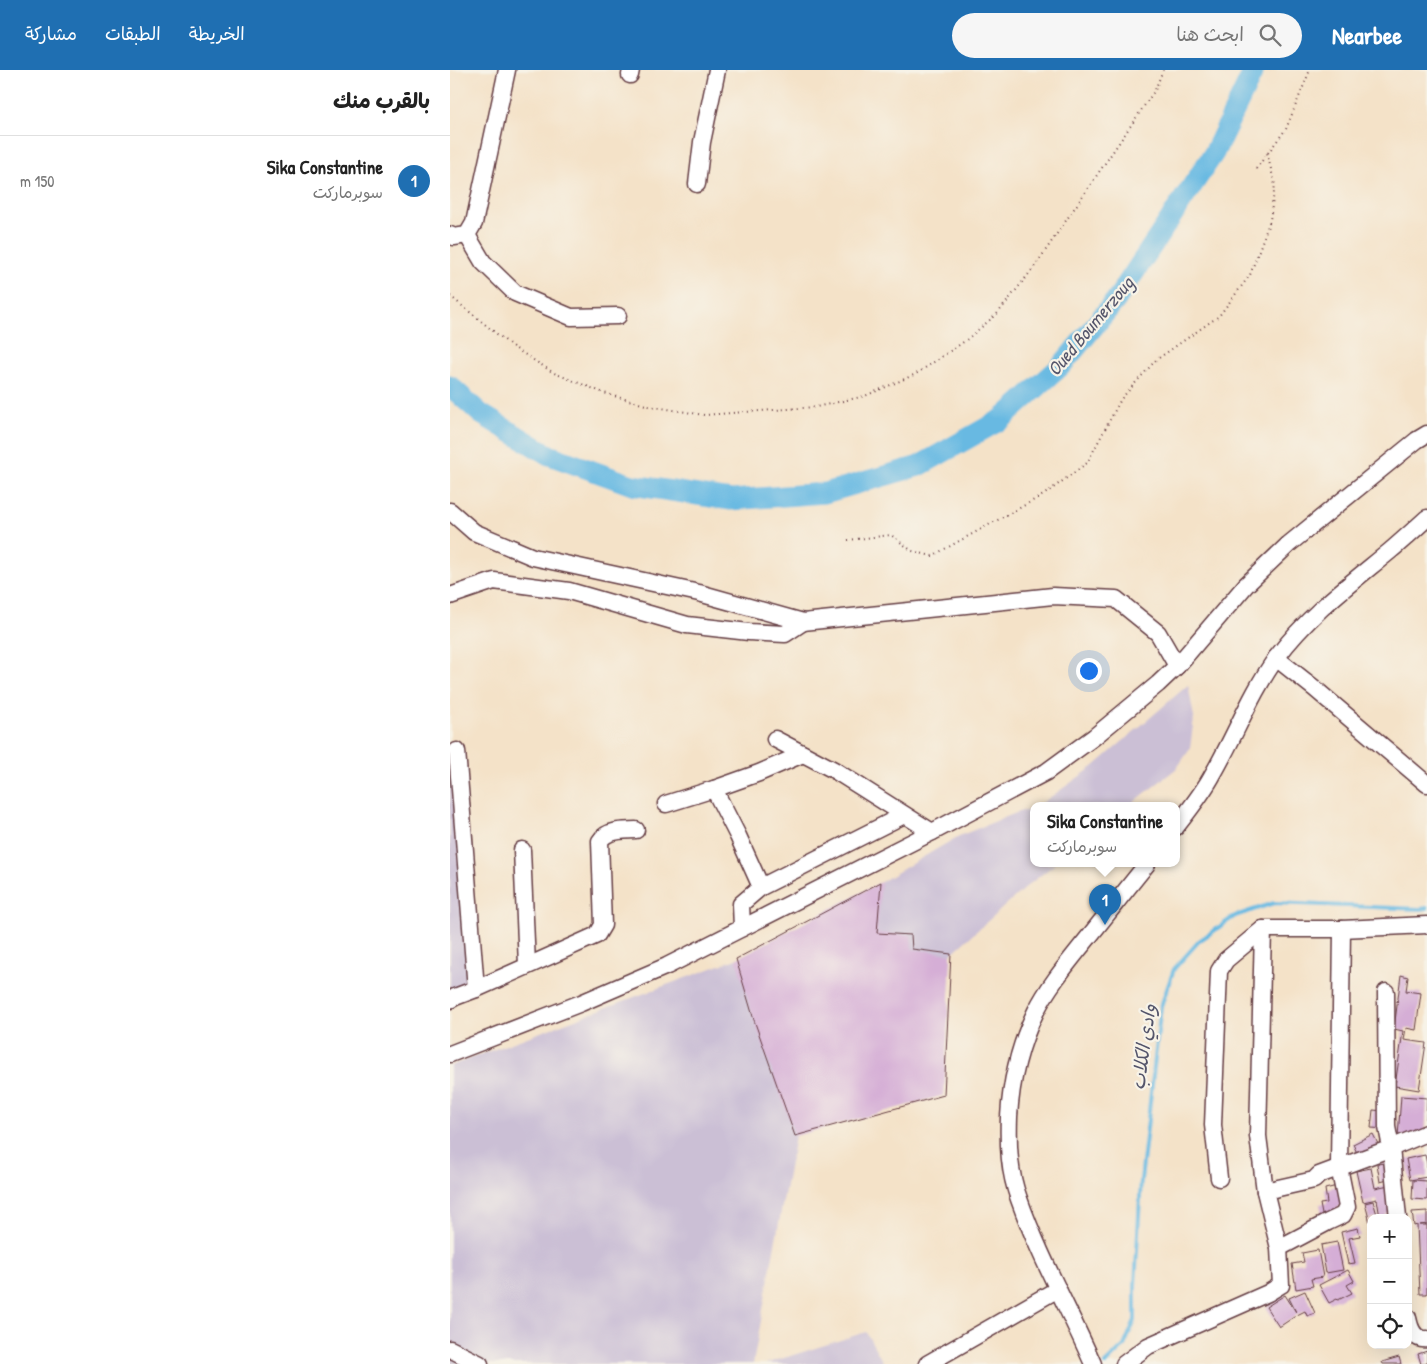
<!DOCTYPE html>
<html lang="ar">
<head>
<meta charset="utf-8">
<style>
	body { margin:0; font-family:"Patrick Hand","Playpen Sans Arabic",sans-serif; background:#f6f6f6; color:#222; direction:rtl }
	.controls { position:absolute; right:15px; bottom:15px; display:grid; overflow:hidden; border-radius:10px; box-shadow:0 5px 20px #0002 }
	.controls button { width:45px; height:45px; display:grid; place-items:center; padding:0; border:0; border-bottom:1px solid #e0e0e0; background:#fff; color:#222; font:25px sans-serif }
	.you { position:absolute; left:638px; top:600px; width:18px; height:18px; margin:-12px; border:4px solid #fff; border-radius:50%; background:#1a73e8; box-shadow:0 0 0 8px #1a73e833 }
	.badge { display:grid; place-items:center; width:32px; height:32px; border-radius:50%; background:#1f6fb2; color:#fff; font-size:16px; font-weight:700 }
	.pin { position:absolute; translate:-50% -41px; filter:drop-shadow(0 1px 2px #0008) }
	.pin::after { content:''; position:absolute; top:26px; width:18px; height:15px; background:inherit; clip-path:polygon(0 0,100% 0,50% 100%) }
	.popup { position:absolute; left:580px; top:732px; width:150px; height:65px; box-sizing:border-box; display:grid; place-content:center; border-radius:10px; background:#fff; filter:drop-shadow(0 1px 4px #0005); font-size:16px; white-space:nowrap; color:#767676 }
	.popup b { font-size:19px; color:#222 }
	.popup::after { content:''; position:absolute; left:50%; top:100%; margin-left:-10px; border:10px solid transparent; border-top-color:#fff }
	.list { margin:0; padding:0; list-style:none }
	h2 { display:flex; justify-content:space-between; align-items:center; height:65px; margin:0; padding:0 20px; font-size:21px }
	h2 small { font-size:16px; font-weight:400; color:#767676 }
	.list li { display:grid; grid-template-columns:32px 1fr auto; gap:15px; align-items:center; box-sizing:border-box; height:90px; padding:0 20px; border-top:1px solid #e0e0e0 }
	.list b { display:block; font-size:19px; white-space:nowrap }
	.list p { margin:0; font-size:16px; white-space:nowrap; color:#767676 }
	.list em { font-size:16px; font-style:normal; color:#767676 }
	.icon { flex:none; width:28px; height:28px; fill:none; stroke:currentColor; stroke-width:2; stroke-linecap:round; stroke-linejoin:round }
	.map { position:relative; flex:none; width:977px; height:1294px; overflow:hidden; direction:ltr }
	header { display:flex; align-items:center; gap:30px; box-sizing:border-box; height:70px; padding:0 25px; background:#1f6fb2; color:#fff }
	header strong { font-size:24px }
	nav { display:flex; gap:28px; margin-inline-start:auto; font-size:18px }
	.search { width:350px; height:45px; background:#f6f6f6; display:flex; align-items:center; gap:12px; box-sizing:border-box; padding:0 18px; border-radius:28px; color:#767676; font-size:19px }
	main { display:flex }
	aside { flex:1; background:#fff }
	.map>svg:first-child { display:block }
	.industrial { fill:#cbbfd5 }
	.lines { fill:none; stroke-linecap:round; stroke-linejoin:round }
	.stream { stroke:#67b9e2; stroke-width:4 }
	.river { stroke:#67b9e2; stroke-width:21 }
	.building { fill:#d5aed6 }
	.minor-casing { stroke:#643c43; stroke-width:19 }
	.path { stroke:#643c43; stroke-width:2; stroke-dasharray:1 4; stroke-linecap:butt }
	.minor { stroke:#fff; stroke-width:16 }
	.labels { text-anchor:middle; stroke-width:4.5; stroke-linejoin:round; paint-order:stroke }
	.water-label { font-size:19px; font-style:italic; fill:#54556b; stroke:#f7f3e8 }
</style>
</head>
<body>
<header>
<strong>Nearbee</strong>
<div class="search"><svg class="icon" aria-label="search" viewBox="0 0 24 24"><circle cx="10" cy="10" r="6"/><path d="M15 15l6 6"/></svg>ابحث هنا</div>
<nav><a>الخريطة</a><a>الطبقات</a><a>مشاركة</a></nav>
</header>
<main>
<div class="map">
<svg width="977" height="1294" viewBox="0 0 977 1294">
	<rect width="100%" height="100%" fill="#f7f3e8"/>
	<filter id="ink" filterUnits="userSpaceOnUse"><feTurbulence type="fractalNoise" baseFrequency=".02" numOctaves="2"/><feDisplacementMap in="SourceGraphic" scale="10" xChannelSelector="R" yChannelSelector="G"/><feConvolveMatrix kernelMatrix="1 2 1 2 8 2 1 2 1" color-interpolation-filters="sRGB"/></filter>
	<filter id="wash" filterUnits="userSpaceOnUse"><feTurbulence type="fractalNoise" baseFrequency=".0096" numOctaves="4" result="noise"/><feDisplacementMap in="SourceGraphic" scale="20" xChannelSelector="R" yChannelSelector="G"/><feGaussianBlur stdDeviation="1.12" result="paint"/><feColorMatrix in="noise" values="0 0 0 0 0 0 0 0 0 0 0 0 0 0 0 0 0 1.4 0 .05"/><feComposite in="paint" operator="in"/></filter>
	<g filter="url(#wash)">
		<rect width="100%" height="100%" fill="#f4e2c8"/>
		<g class="industrial">
			<polygon points="738,615 744,647 740,679 727,698 708,713 679,736 588,736 643,697"/>
			<polygon points="0,696 3,696 22,923 0,933"/>
			<polygon points="584,740 584,794 605,794 577,816 501,884 494,1025 345,1066 303,1294 0,1294 0,996 286,889 431,812 509,766 571,741 582,741"/>
			<polygon points="416,1262 434,1294 315,1294"/>
		</g>
		<g class="lines">
			<polyline class="stream" points="655,1294 674,1276 685,1250 685,1215 691,1110 711,936 724,899 749,871 785,846 824,833 971,839 977,838"/>
			<polyline class="river" points="0,316 31,344 99,385 182,415 281,430 375,423 469,396 552,349 611,296 666,230 764,83 804,0"/>
		</g>
		<g id="blocks">
			<g class="building">
				<polygon points="431,812 427,863 461,865 462,879 501,884 494,1025 345,1066 304,950 286,889"/>
				<polygon points="951,905 958,907 956,921 971,923 966,960 956,958 954,970 976,973 969,1020 945,1016 953,961 944,959"/>
				<polygon points="951,1026 977,1028 975,1069 948,1067"/>
				<polygon points="923,1040 933,1041 938,1059 921,1058"/>
				<polygon points="923,1064 931,1080 910,1090 903,1074"/>
				<polygon points="975,1085 977,1094 977,1107 960,1110 956,1089"/>
				<polygon points="942,1092 943,1143 936,1144 936,1148 930,1148 927,1129 913,1132 906,1101 921,1098 925,1118 939,1115 938,1110 930,1112 927,1094"/>
				<polygon points="963,1110 977,1111 977,1130 962,1129"/>
				<polygon points="887,1116 895,1130 874,1155 870,1134 877,1133 875,1119"/>
				<polygon points="923,1131 928,1148 921,1148 920,1153 915,1133"/>
				<polygon points="977,1141 977,1154 970,1155 977,1155 977,1224 970,1224 967,1155 964,1156 962,1142"/>
				<polygon points="908,1158 910,1166 899,1168 905,1193 898,1194 891,1162"/>
				<polygon points="887,1172 893,1200 876,1203 871,1175"/>
				<polygon points="868,1180 873,1207 861,1209 863,1216 846,1219 842,1194 854,1192 852,1183"/>
				<polygon points="898,1200 904,1211 897,1215 902,1223 888,1230 887,1229 879,1233 869,1215"/>
				<polygon points="855,1221 865,1243 857,1246 855,1241 847,1245 829,1257 816,1237 835,1225 846,1242 839,1228"/>
				<polygon points="977,1281 977,1294 971,1294 968,1284"/>
				<polygon points="949,1287 951,1294 933,1294 932,1292"/>
			</g>
		</g>
	</g>
	<g filter="url(#ink)">
		<use href="#blocks" fill-opacity="0" stroke="#643c43" stroke-width="1"/>
		<g class="lines">
			<g class="minor-casing">
				<g id="minor">
					<polyline points="180,5 181,0"/>
					<polyline points="247,114 252,72 267,0"/>
					<polyline points="0,165 4,167 17,165 24,153 57,0"/>
					<polyline points="17,165 33,192 65,223 121,247 168,246"/>
					<polyline points="0,441 24,462 83,487 249,523 353,552 603,526 666,529 708,563 727,596"/>
					<polyline points="0,526 44,511 119,521 237,555 299,562 335,564 353,552"/>
					<polyline points="826,588 864,618 977,714"/>
					<polyline points="325,669 384,700 482,762"/>
					<polyline points="7,681 26,919"/>
					<polyline points="264,719 288,766 311,817"/>
					<polyline points="216,734 264,719 309,703 353,684"/>
					<path d="M726,757C739,740 753,723 763,704C785,666 801,623 827,587C858,545 900,514 940,481C953,470 965,459 977,448"/>
					<polyline points="72,780 77,895"/>
					<polyline points="292,858 291,834 311,817 454,745"/>
					<polyline points="936,922 937,1057 941,1078 948,1148"/>
					<path d="M0,930L5,927L26,919L147,865L153,855L150,771C156,760 175,760 186,760"/>
					<polyline points="0,984 131,933 217,896 488,759 596,702 644,667 708,614 727,596 796,515 839,474 967,370 977,364"/>
					<polyline points="769,1108 763,1055 769,901 776,890 813,859 892,859 977,855"/>
					<polyline points="815,1121 864,1110 869,1105 936,1080 977,1063"/>
					<polyline points="829,1178 878,1152 893,1145 897,1137 889,1097 892,859"/>
					<path d="M958,1248C960,1258 964,1271 977,1269"/>
					<polyline points="0,1279 30,1294"/>
					<polyline points="477,1294 608,1219"/>
					<path d="M643,1294C619,1239 589,1186 569,1129C559,1102 558,1075 559,1047C561,1010 570,974 586,941C597,919 613,899 629,879C652,851 674,822 697,794"/>
					<polyline points="674,1294 698,1276 818,1223 831,1215 829,1178 815,1121 808,1066 813,859"/>
				</g>
			</g>
			<g class="path">
				<polyline points="806,99 836,59 860,0"/>
				<polyline points="0,226 63,277 104,303 154,323 199,336 254,345 366,337 415,326 466,304 515,271 548,243 585,196 705,20 713,0"/>
				<polyline points="398,470 441,465 462,481 482,486 595,424 637,393 671,329 706,290 769,246 800,205 820,150 825,115 817,83"/>
			</g>
			<use href="#minor" class="minor"/>
		</g>
	</g>
	<g class="labels">
		<g class="water-label">
			<text transform="translate(640 256) rotate(-50)" y="7">Oued Boumerzoug</text>
			<text transform="translate(693 977) rotate(-82)" y="7">وادي الكلاب</text>
		</g>
	</g>
</svg>
<div class="controls">
<button>+</button>
<button>−</button>
<button><svg class="icon" aria-label="locate" viewBox="0 0 24 24"><circle cx="12" cy="12" r="6"/><path d="M12 2v4M12 18v4M2 12h4M18 12h4"/></svg></button>
</div>
<div class="you"></div>
<div class="pin badge" style="left:655px;top:855px">1</div>
<div class="popup"><b>Sika Constantine</b>سوبرماركت</div>
</div>
<aside>
<h2>بالقرب منك<small></small></h2>
<ul class="list">
<li><span class="badge">1</span><div><b>Sika Constantine</b><p>سوبرماركت</p></div><em>150 m</em></li>
</ul>
</aside>
</main>
</body>
</html>
